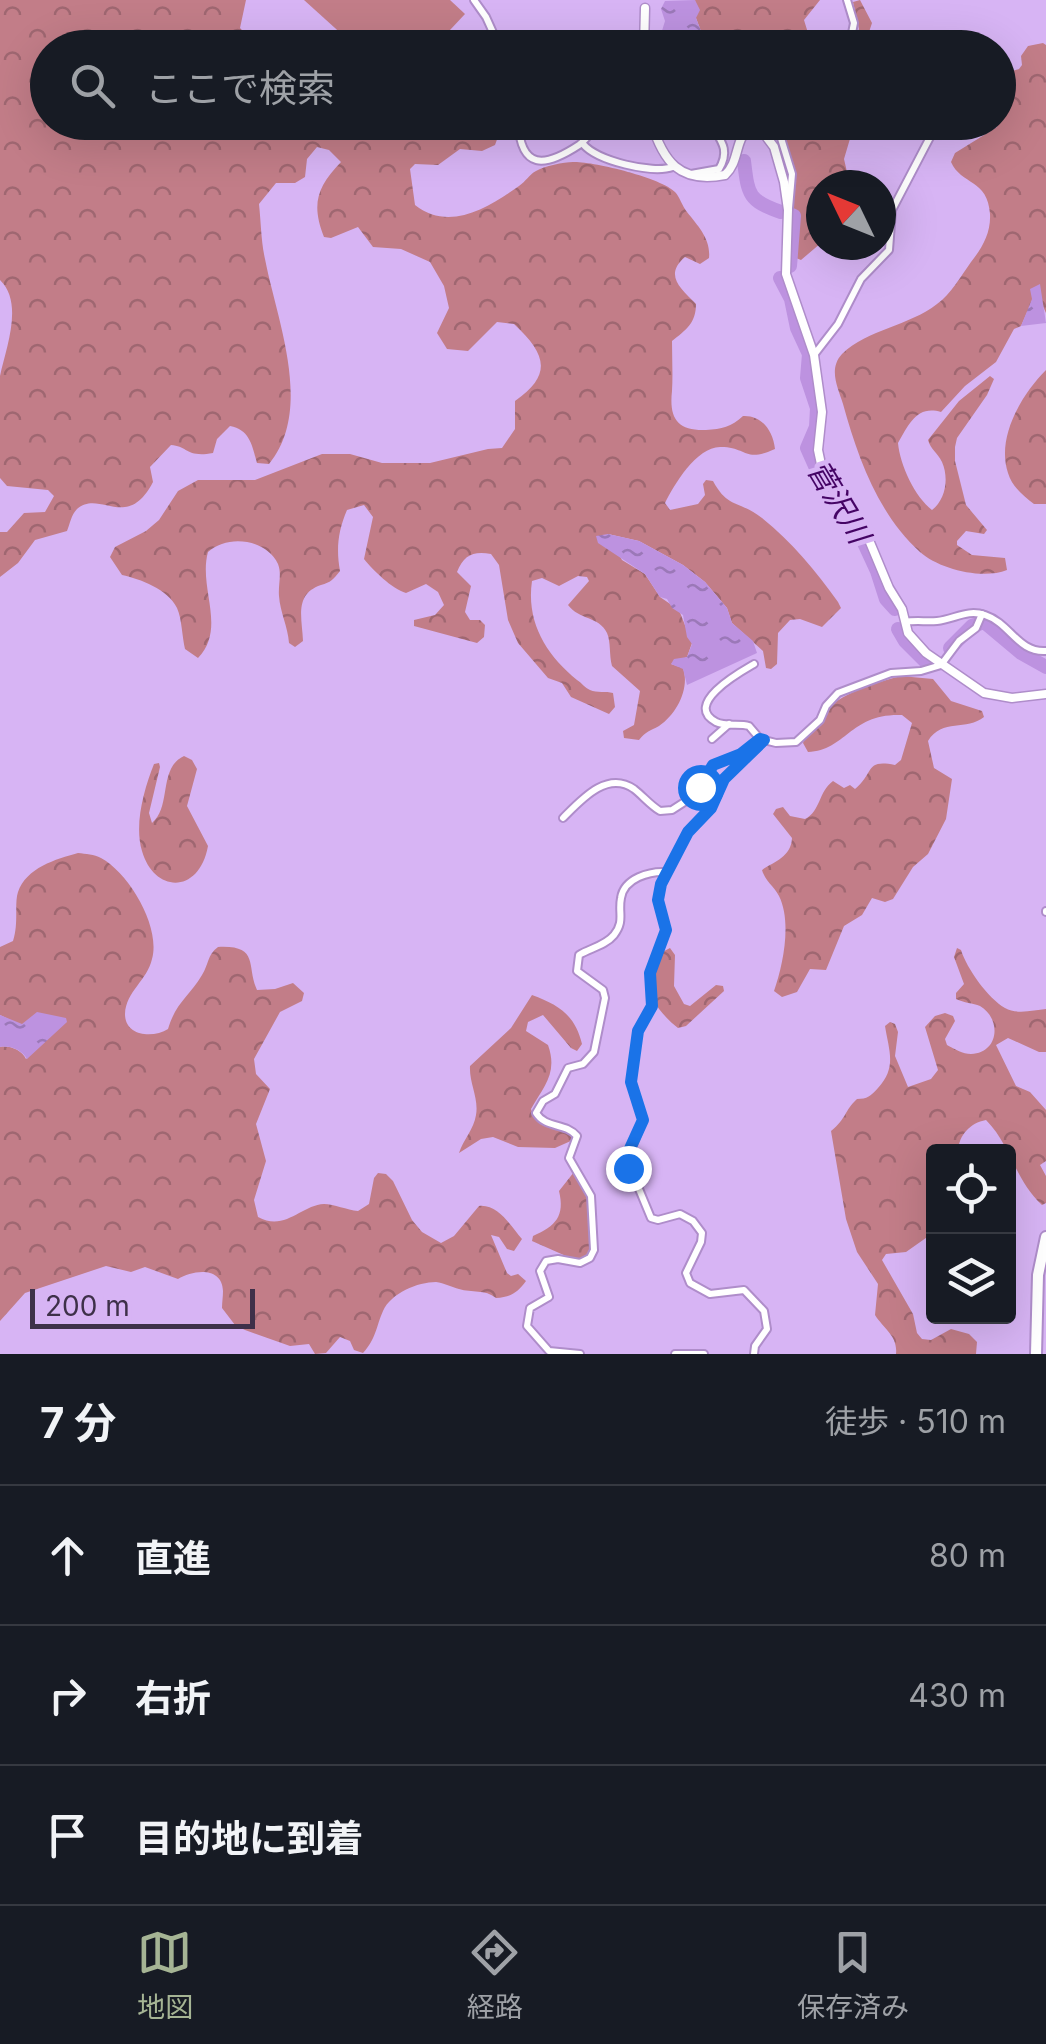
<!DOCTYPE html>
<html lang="ja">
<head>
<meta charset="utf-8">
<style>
	body { margin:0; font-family:Inter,"Noto Sans JP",sans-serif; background:#242831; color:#f1f3f6 }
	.controls { position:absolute; right:30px; bottom:30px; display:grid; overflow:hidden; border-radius:10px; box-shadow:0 10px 40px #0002 }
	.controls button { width:90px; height:90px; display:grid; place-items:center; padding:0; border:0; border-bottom:2px solid #363941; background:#171b24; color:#f1f3f6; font:50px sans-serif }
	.compass { position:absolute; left:806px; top:170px; width:90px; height:90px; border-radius:50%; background:#171b24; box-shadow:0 10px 40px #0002; rotate:313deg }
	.scale { position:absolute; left:30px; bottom:25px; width:225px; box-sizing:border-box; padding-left:10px; border:5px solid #3e3049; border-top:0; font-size:28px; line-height:35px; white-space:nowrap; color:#3e3049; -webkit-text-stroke:8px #d7b4f4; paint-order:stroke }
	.stop { position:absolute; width:30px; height:30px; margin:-22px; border:8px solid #1a73e8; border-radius:50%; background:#fff }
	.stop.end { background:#1a73e8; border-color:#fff; box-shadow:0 2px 10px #0008 }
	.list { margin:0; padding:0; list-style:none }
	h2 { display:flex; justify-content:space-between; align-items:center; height:130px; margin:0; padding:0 40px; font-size:42px }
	h2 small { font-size:32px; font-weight:400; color:#9ea1a6 }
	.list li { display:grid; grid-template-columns:65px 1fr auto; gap:30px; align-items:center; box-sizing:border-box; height:140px; padding:0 40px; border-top:2px solid #363941 }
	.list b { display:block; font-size:38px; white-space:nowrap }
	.list em { font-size:32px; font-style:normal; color:#9ea1a6 }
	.icon { flex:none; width:55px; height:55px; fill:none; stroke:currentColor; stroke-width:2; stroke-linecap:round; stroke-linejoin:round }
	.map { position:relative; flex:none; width:1046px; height:1354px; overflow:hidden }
	.search { position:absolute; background:#171b24; box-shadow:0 10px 40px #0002; left:30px; right:30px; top:30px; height:110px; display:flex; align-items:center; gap:25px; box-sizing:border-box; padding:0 35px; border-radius:55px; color:#9ea1a6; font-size:38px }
	.sheet { height:550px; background:#171b24 }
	nav { display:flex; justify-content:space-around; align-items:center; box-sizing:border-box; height:140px; border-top:2px solid #363941; background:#171b24; font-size:28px; color:#9ea1a6 }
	nav a { display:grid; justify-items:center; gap:5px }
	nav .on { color:#a5b494 }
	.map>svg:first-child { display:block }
	.grass { fill:#c27d88 }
	.forest { fill:url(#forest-crowns) }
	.water { fill:url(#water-ripples) }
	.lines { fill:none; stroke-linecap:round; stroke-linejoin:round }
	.river { stroke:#bd92e0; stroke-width:14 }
	.minor-casing { stroke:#af8dca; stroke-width:10 }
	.tertiary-casing { stroke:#af8dca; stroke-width:11 }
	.primary-casing { stroke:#af8dca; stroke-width:14 }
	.minor { stroke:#fff; stroke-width:6 }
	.tertiary { stroke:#fff; stroke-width:8 }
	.primary { stroke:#fff; stroke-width:10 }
	.route { stroke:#1a73e8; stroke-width:12 }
	.labels { text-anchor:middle; stroke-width:10; stroke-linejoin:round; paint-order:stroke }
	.water-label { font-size:30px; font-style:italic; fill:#450465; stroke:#d7b4f4 }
</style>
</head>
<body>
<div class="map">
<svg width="1046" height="1354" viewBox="0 0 1046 1354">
	<defs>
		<pattern id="forest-crowns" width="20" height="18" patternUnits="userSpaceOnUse" patternTransform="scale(2.5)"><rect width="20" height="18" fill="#c27d88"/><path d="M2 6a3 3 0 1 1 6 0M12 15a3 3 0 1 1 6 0" fill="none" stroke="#9f6771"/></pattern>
		<pattern id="water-ripples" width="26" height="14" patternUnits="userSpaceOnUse" patternTransform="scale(2.5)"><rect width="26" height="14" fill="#bd92e0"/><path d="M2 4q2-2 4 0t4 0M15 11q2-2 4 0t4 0" fill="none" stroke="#9b78b8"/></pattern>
	</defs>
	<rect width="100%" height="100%" fill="#d7b4f4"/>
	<polygon class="grass" points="304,0 450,0 465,14 434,47 356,47"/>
	<g class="forest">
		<path d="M0,0H246L240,28L246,34L292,33L317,47L48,48V122L492,123L499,134L495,145L482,151L460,149L438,165L415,164L410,169L415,205C449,232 488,208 519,186C525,182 530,174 536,171C544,166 564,162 573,162C592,161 662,178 675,192C680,197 682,206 687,212C698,226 711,239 709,258L700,264L685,257C664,275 680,288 696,304C696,323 686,330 672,341C672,358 673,375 672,391C669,418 677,431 706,430C722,429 731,427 743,416C762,415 773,431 775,449C744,463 747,447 721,447C697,446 674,485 665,503L670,510L698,504L705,495L703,484L706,480L713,481C728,509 739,500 762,518C792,542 816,571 838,602L841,608L822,627L800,619L790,620L778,633L777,664L771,669L766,668L763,651L732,623L727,608L705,582L683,565L639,541L608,534L622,560L645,574L660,597L679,610L692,643L687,657L671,664L683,668C690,688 677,714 659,726C650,731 646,731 639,740L624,738L623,731L634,725L640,691L612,666C609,655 611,642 607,633C599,616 579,620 568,605L589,581L587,577L578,576L559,586L542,578L532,581C526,622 546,655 577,680C582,683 585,688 590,690C597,693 606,691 613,693L615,707L609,714L571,697L562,683L548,678L518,643L508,620L499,565L491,554C473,551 464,555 457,572L471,586L465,612L470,620H480L485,625L484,637L477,643L414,626V620L435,615L444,605L438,592L426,584L406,593C392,589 373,570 364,559L373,517L364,505L347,510C338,531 336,549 340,571C333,580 331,582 321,585C294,594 302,618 303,641L295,647L289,643C288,627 280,612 279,596C278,585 282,574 278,564C266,539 228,534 208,552C198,588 227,628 198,658L185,649C182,637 182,619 177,608C168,589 140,579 122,575L110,557L115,547L146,531L159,520L178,491L198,480H255L322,454H350L382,463H430L488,449L502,448L515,429V401C554,374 545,353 514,324L497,322L468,351L447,349L437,333L449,308L444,286L430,262L401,249L373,247L358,227L331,238L324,237C311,204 317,187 341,162L329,150L317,147L307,159L305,177L295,183H276L259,204C261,222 261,241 265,259C277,321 314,409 269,464L257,463C252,445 250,430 230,426L217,439L213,453C186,458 188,446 171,445L150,467L153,482C127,532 100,489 77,509C71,515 70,524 67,531L35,540L18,563L0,577V532H7L24,513L45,512L54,496L48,490L7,486L0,478C0,451 0,399 0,376C6,348 24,303 0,280Z"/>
		<polygon points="695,0 820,0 804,20 808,33 819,41 854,42 859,29 853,2 860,0 872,23 864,47 707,47 696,18"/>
		<path d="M1043,43L1046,45V313L1040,300L1033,299L1021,326L1014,329L996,362L965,386L941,412C917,405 909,424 898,443C900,465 915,497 932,510C946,499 949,478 942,462C937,452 931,450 928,440L959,401L990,376L994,379L987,395L957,438L955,447V461L966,505L987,530L984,534L966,531L957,541V545L972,555L1005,558L1007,570C982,580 939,569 920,552C878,514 858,458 843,404C838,388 828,369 842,354C868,329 909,326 937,304C951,294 961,276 971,262C982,248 991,233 990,214C988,179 961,185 951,162L955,153L997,127L995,123L998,122L999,75L1019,69L1022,65L1021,56L1028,46Z"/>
		<polygon points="774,123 848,123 852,132 844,159 847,172 840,185 821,185 821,243 801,260 796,258"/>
		<path d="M1046,370V504H1034C1024,496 1012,487 1008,473C996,437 1022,394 1046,370Z"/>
		<path d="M901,676L933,679L951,701L982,711L984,717C967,731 942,718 928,741L934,768L952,779L946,819L928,854L913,867L893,899L885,902L872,898L862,915L844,926L826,970L810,969L797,992L782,997L774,991C783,965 792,922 779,896C774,886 765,881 762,870C775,861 791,857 792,838L773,814L776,809L783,807L790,816L805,819C821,811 818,792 833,781L844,788L850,785L855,789C875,773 864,759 895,765L901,760L912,723L902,715C850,713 847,750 808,752L803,743C819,700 860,687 901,676Z"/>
		<path d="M184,756L192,760L197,769L187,806L208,846C199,895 154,893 142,851C134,825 144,789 154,764L159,763L160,767L149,813L152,823C172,806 158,768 184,756Z"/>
		<path d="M78,853C86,854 94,854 101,858C129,873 161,927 152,959C147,981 126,991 125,1014C125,1037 154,1038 168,1029C176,1002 189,997 202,975C209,964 207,955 218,947C260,945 246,966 257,990L275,989L293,983L304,993L302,1001L280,1012L254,1059L256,1074L270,1089L256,1124L266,1161L254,1200L258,1217C285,1232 301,1205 324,1204C334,1204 347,1210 358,1211L369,1204L374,1178L378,1173L386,1174L393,1181L412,1220L422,1232L441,1243L454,1236L479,1206C498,1204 510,1225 522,1239L514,1251L507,1249L499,1237L491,1235L507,1273L511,1276L518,1274L526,1281C517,1293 511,1297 496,1298C485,1289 472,1293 459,1289C452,1287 444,1283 436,1282C418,1282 391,1293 383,1311C376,1327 376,1339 363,1353L354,1350L350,1341L340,1337L326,1353L315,1354L309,1344L290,1346L245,1330L235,1325L222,1308C222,1302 223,1297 223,1291C222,1266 193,1270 178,1279L145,1267L131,1272L106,1266L25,1293L0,1321V1047C9,1045 22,1050 26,1059L48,1038L0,1015V947L13,941C19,922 14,904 18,892C26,868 56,859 78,853Z"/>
		<path d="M670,948L675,955L674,986L684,1004L690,1006L716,985L723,986L724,991L686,1026L678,1028C653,1009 627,968 670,948Z"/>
		<path d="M957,948L961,950C967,969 988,998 1005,1008C1017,1015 1034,1010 1046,1009V1052H1039L1008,1038L996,1045L1016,1086L1030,1092L1046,1110V1161L1040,1165L1046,1176V1203L1042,1205C1014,1179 1011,1145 986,1120C970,1123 959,1135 958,1151L934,1152L933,1233L906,1252L886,1254L882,1260L913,1314L917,1333L922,1339L931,1340L951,1329L969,1334L977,1342L976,1354H896C898,1336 884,1329 875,1315L878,1284L857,1252L846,1219L831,1131C847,1118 844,1111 857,1099C867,1099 871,1096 878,1088C897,1067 889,1051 885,1026L890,1022L895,1024L898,1032L895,1056L908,1087L931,1079L938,1070L925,1027L935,1016L945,1013L953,1016L955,1021L945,1039L947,1045C954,1049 963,1054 971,1054C999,1053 1002,1019 980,1006C973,1003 964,1003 956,999V993L964,984L954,957Z"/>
		<path d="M532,995C559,1005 575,1015 582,1044L577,1051L571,1048L543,1015L528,1022L526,1031L548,1045C558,1073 544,1086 531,1109L533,1115L547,1125L573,1133V1140L555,1148L518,1147L493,1137L481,1139L459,1153C463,1140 474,1129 476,1115C479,1098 469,1083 470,1066L511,1028Z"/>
		<path d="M574,1172C590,1198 599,1225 589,1255L575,1260L532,1241L533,1236C556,1226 565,1216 559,1191Z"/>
	</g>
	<g class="water">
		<polygon points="695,0 700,10 696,18 707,47 657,47 665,21 661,9 665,1"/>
		<polygon points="1040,284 1046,323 1021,326 1032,299 1030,289"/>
		<polygon points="608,534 639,541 683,565 705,582 727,608 732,623 753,641 757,653 687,685 683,669 671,664 674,659 687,657 692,644 687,637 683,615 672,608 667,599 660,597 645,574 598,543 596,536"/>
		<path d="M37,1012L66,1018L67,1022L27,1059C22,1050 10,1045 0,1047V1015L22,1024Z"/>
	</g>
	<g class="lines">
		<g class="river">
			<path d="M744,161C748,194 748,201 781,212"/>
			<polyline points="790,266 794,216 792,215"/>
			<polyline points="780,278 791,299 797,328 809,354 807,378 817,408 816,427 807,448 823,484 846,504 877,571 886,599 895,609"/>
			<polyline points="898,629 905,641 928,664"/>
			<polyline points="950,648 972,626 984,622 1021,653 1046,667"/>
		</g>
		<g class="minor-casing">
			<g id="minor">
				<polyline points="474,0 486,17 500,48"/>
				<polyline points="847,0 854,23 849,48"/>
				<path d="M518,122C521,170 544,168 579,145C586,140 593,129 602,122"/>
				<polyline points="776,122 792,174 789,208"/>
				<path d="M583,144C597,161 652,174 673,167"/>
				<path d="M691,174L719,169C731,149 720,140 710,122"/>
				<polyline points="814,355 838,324 861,279 889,250 892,210 938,122"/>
				<path d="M905,622C916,620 926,622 937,621C955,619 967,609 985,615C1010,623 1018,653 1046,651"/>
				<path d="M754,664C742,671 682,704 716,722C725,727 739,723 749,726L760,739L776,743L796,742L820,720L826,706L838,693L891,673L921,671L941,665L959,641L976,628L982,614"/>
				<polyline points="712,739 729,724"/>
				<path d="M563,818C581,800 607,770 634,789C643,796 650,805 660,811L672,810L689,799L713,765L741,754L760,739"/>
				<polyline points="1046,911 1046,912"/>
				<path d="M580,1354L549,1351L527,1326L530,1308L549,1297L540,1271L546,1261L558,1259L580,1263L590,1258L594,1250L591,1196L569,1158L577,1136C565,1122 546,1129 536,1113L543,1101L555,1094L568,1068L583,1064L594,1052L605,998L603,990L577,971L579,955C590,948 605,946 614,935C625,921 618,913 621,898C624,878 650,871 666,872"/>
				<polyline points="675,1354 704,1354"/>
				<polyline points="754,1354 755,1346 767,1329 764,1311 744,1290 710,1294 690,1283 686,1273 701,1242 702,1233 693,1221 680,1214 658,1220 651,1218 627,1160 643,1120 631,1082 638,1031 652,1005 650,973 666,930 658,900 661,884 688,832 711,808 724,779 765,740"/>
			</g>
		</g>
		<g class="tertiary-casing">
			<g id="tertiary">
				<polyline points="644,48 645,8"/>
				<path d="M651,122C663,161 679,184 725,175C740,161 734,140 750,127H759L774,147L784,182L788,210L786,274L814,355L822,412L818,450L822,469L859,516L889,588L902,609L908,633L926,653L984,693L1012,698L1046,694"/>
			</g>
		</g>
		<g class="primary-casing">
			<polyline id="primary" points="1036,1354 1038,1275 1046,1237"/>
		</g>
		<use href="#minor" class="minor"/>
		<use href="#tertiary" class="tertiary"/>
		<use href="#primary" class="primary"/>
	</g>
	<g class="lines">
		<polyline class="route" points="628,1168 628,1153 643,1120 631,1082 638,1031 652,1006 650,973 666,930 658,900 661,884 688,832 711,808 724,779 764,740 760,739 741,754 713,765 700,787"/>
	</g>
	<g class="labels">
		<g class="water-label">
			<text transform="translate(838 502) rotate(59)" y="10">菅沢川</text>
		</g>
	</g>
</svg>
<div class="controls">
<button><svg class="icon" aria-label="locate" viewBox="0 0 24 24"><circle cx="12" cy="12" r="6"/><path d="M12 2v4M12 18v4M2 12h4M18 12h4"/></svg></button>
<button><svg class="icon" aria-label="layers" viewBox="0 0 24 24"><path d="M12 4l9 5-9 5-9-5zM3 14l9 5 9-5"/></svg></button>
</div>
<svg class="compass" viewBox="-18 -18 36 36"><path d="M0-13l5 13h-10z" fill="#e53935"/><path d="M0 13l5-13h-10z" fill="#9ea1a6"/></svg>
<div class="scale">200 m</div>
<div class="stop" style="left:700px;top:787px"></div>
<div class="stop end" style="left:628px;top:1168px"></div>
<div class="search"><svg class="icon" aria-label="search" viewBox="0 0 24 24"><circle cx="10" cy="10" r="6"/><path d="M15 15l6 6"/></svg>ここで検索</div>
</div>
<section class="sheet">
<h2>7 分<small>徒歩 · 510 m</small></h2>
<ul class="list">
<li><svg class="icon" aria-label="ahead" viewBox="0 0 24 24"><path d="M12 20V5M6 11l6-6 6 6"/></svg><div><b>直進</b></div><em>80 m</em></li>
<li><svg class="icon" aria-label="right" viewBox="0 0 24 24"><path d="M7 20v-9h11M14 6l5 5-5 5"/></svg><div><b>右折</b></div><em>430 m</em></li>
<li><svg class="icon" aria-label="arrive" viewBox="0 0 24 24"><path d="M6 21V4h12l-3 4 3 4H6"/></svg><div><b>目的地に到着</b></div></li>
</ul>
</section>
<nav>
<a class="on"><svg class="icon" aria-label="map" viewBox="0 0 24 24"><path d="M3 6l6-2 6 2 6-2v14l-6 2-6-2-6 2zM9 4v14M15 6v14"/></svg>地図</a>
<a><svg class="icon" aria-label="directions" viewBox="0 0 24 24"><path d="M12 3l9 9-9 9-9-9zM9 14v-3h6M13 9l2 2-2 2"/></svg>経路</a>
<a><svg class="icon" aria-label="saved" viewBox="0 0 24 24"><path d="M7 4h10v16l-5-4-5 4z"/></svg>保存済み</a>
</nav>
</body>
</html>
